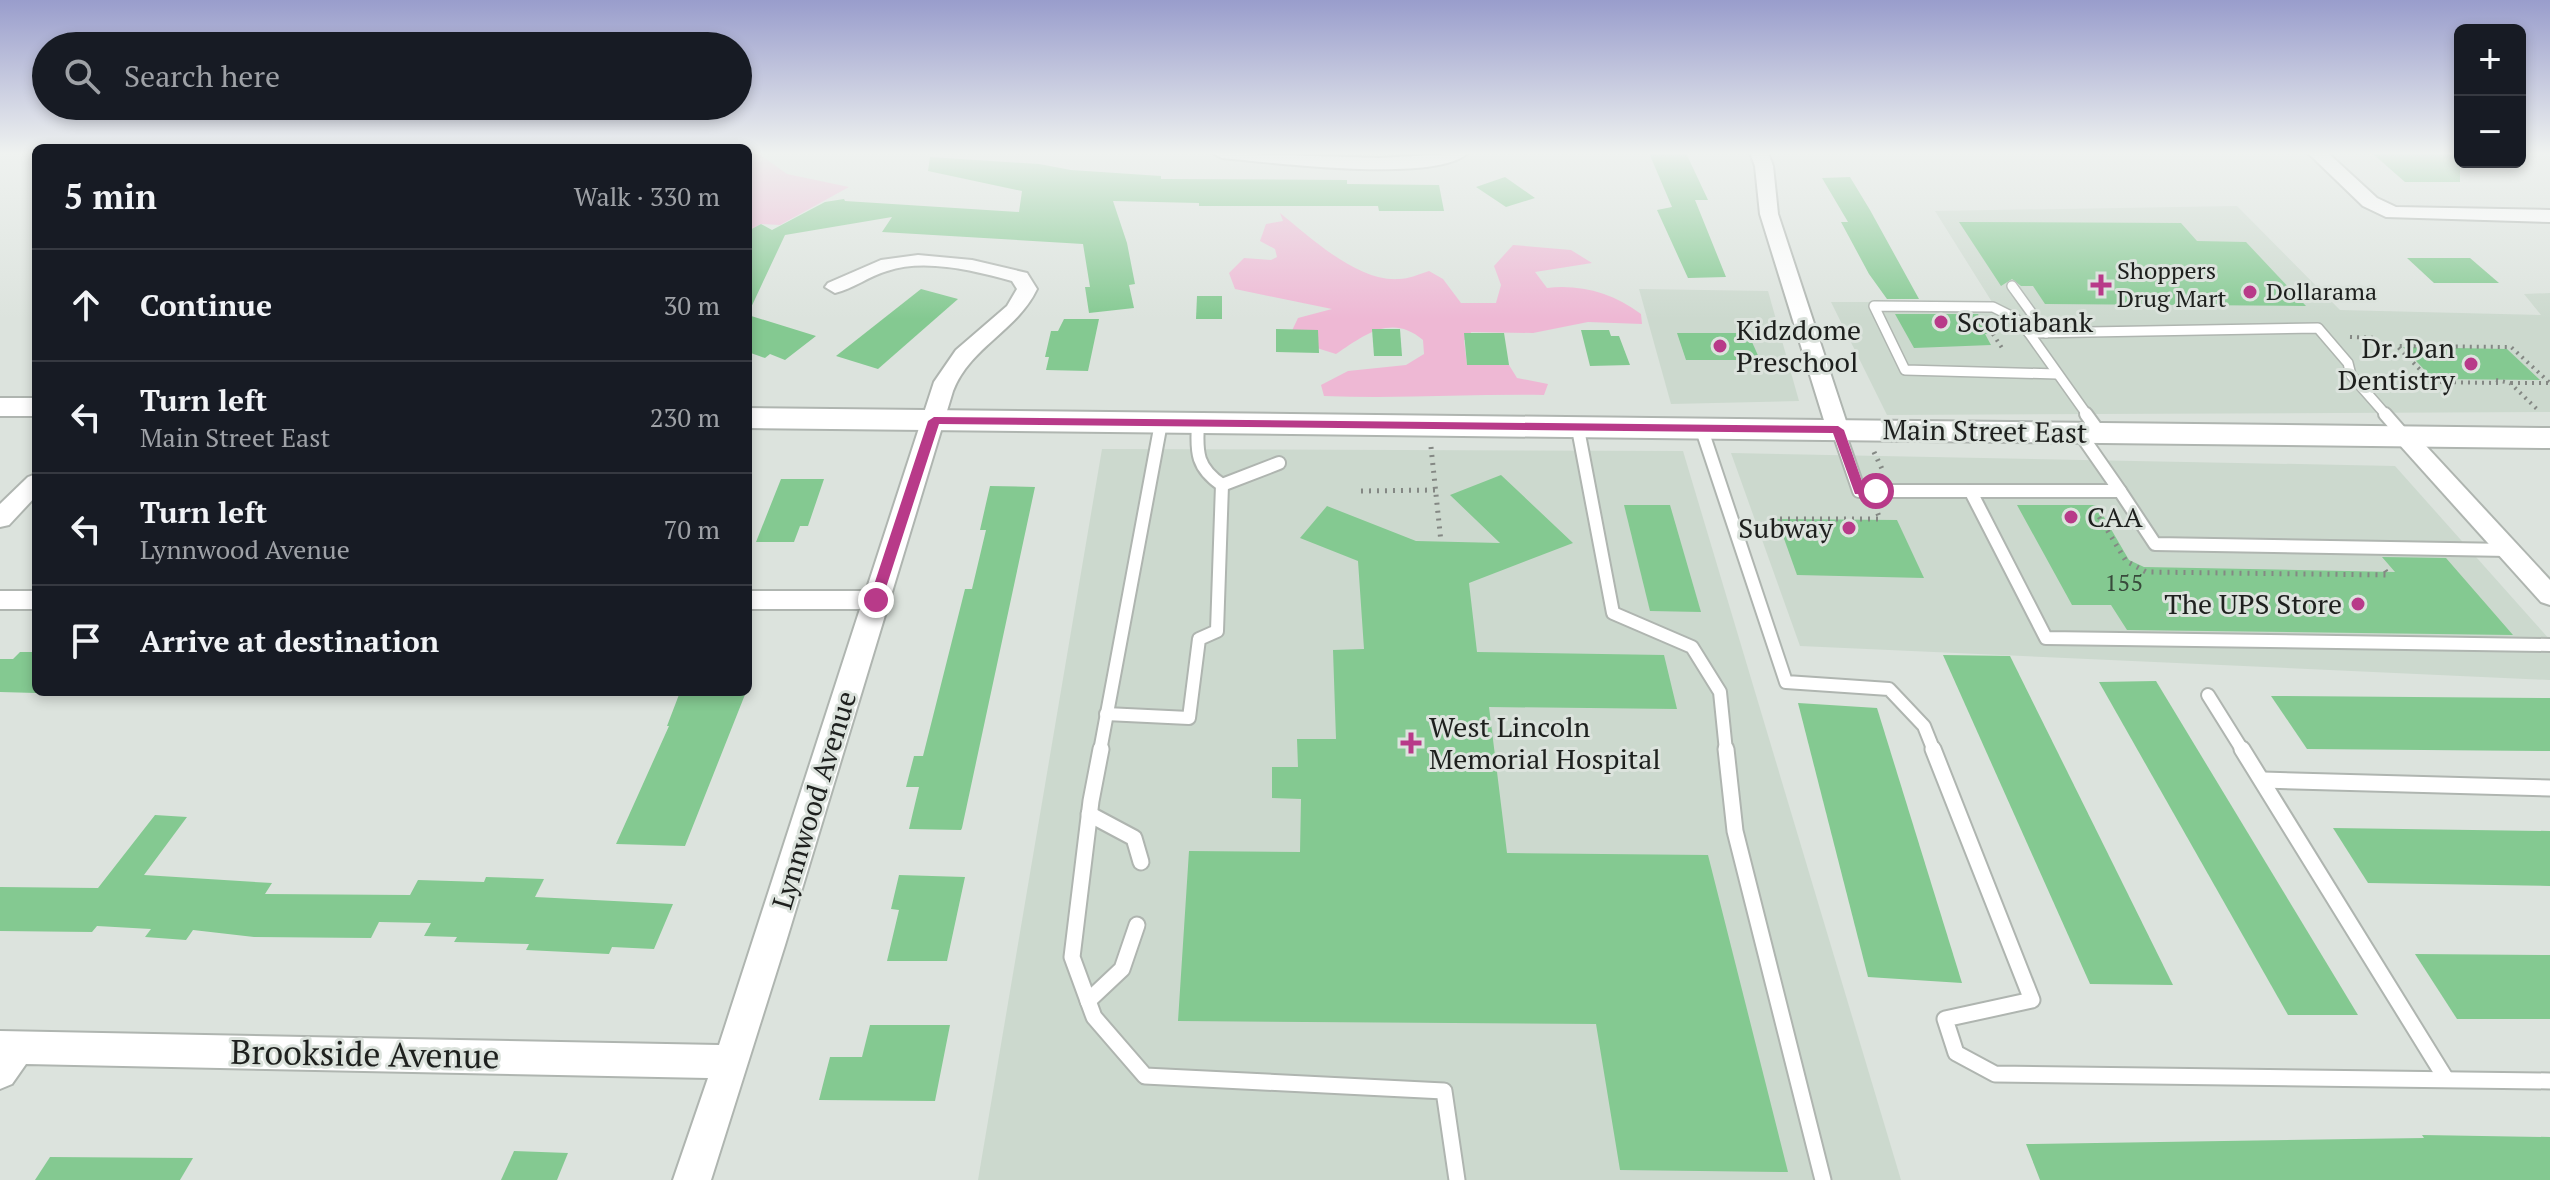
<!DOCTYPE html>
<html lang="en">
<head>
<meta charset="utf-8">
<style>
	body { margin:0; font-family:"PT Serif",serif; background:#20242c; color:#f1f3f6 }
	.controls { position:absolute; right:24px; top:24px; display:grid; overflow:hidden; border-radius:12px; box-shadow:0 4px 12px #0003 }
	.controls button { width:72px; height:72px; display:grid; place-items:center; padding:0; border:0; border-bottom:2px solid #363941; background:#171b24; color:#f1f3f6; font:40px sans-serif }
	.stop { position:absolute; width:24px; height:24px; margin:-18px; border:6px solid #b83a89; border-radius:50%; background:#fff }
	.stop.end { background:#b83a89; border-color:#fff; box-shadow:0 2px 8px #0008 }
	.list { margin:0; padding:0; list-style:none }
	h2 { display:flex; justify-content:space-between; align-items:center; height:104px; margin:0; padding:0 32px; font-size:34px }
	h2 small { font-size:26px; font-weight:400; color:#9ea1a6 }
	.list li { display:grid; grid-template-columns:52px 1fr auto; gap:24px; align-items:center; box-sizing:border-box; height:112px; padding:0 32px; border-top:2px solid #363941 }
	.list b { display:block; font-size:30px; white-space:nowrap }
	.list p { margin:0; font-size:26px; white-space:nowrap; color:#9ea1a6 }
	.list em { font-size:26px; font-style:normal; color:#9ea1a6 }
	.icon { flex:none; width:44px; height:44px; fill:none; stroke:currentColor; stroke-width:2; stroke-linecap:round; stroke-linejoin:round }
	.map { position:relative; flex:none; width:2550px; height:1180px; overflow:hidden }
	.search { position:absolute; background:#171b24; box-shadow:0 4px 12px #0003; left:32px; top:32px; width:720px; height:88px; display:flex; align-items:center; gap:20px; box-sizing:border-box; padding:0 28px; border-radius:44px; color:#9ea1a6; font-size:30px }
	.panel { position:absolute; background:#171b24; box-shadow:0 4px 12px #0003; left:32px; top:144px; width:720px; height:552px; border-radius:12px }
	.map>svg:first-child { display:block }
	.built { fill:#ccd9ce }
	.green { fill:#eeb8d4 }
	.building { fill:#84c991 }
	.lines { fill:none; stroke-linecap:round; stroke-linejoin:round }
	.lane-far2-casing { stroke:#afb5b0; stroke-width:12 }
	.lane-far1-casing { stroke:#afb5b0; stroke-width:16 }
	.lane-casing { stroke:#afb5b0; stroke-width:19 }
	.street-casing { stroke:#afb5b0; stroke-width:4 }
	.secondary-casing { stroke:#afb5b0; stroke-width:4 }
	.path-far1 { stroke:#848884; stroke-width:4; stroke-dasharray:2 5; stroke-linecap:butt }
	.path { stroke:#848884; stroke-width:5; stroke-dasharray:2 6; stroke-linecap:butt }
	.lane-far2 { stroke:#fff; stroke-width:9 }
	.lane-far1 { stroke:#fff; stroke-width:12 }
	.lane { stroke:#fff; stroke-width:15 }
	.street { fill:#fff; fill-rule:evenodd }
	.secondary { fill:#fff; fill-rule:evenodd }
	.route { fill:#b83a89 }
	.poi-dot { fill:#b83a89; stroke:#dce3dd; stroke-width:3 }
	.labels { text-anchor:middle; stroke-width:6; stroke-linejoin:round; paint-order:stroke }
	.far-poi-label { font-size:24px; fill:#1e201e; stroke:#dce3dd; text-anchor:start }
	.number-label { font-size:24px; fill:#384a3b }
	.poi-label { font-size:28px; fill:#1e201e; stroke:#dce3dd; text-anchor:start }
	.street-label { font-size:28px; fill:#1e201e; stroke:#dce3dd }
	.near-street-label { font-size:34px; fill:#1e201e; stroke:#dce3dd }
</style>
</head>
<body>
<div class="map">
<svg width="2550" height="1180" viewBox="0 0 2550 1180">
	<rect width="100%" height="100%" fill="#dce3dd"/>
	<g class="built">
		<polygon points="2237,206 2340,310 2541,315 2524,294 2550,293 2550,412 1887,415 1831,302 1992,302 1935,211"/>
		<polygon points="1639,289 1768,291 1799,401 1671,404"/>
		<polygon points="1102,449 1683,451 1901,1180 978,1180"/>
		<polygon points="1731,453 2395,466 2550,640 2550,680 1800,646"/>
	</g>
	<g class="green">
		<polygon points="748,153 763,153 762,156 787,174 849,187 780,225 761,224 748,231"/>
		<path d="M1280,213C1310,237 1357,282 1399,279C1408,279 1420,274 1429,271L1443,279L1461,303H1496L1501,285L1494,266L1513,245L1571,250L1592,263L1535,272L1547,288C1580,284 1613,293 1641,314L1642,324L1588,322L1533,333L1471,332V340H1464L1467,365H1509L1517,378L1548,384L1544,395C1470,394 1398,399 1324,396L1321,385L1348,371L1406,365L1424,354L1423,340C1392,313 1364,335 1336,354L1288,339L1298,318L1332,309L1235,289L1229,273L1244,258L1271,260L1277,257L1275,249L1260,241L1266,224L1283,221Z"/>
	</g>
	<g class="building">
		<polygon points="1649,153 1686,153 1708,200 1695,200 1726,277 1688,278 1657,210 1672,207"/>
		<polygon points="2373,154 2460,154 2460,182 2405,182"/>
		<polygon points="930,157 1039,164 1071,170 1161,176 1161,179 1347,180 1347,184 1439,185 1444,211 1379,211 1378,206 1199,206 1199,203 1113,201 1127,243 1135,284 1129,285 1134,308 1089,313 1085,287 1090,287 1083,244 882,232 892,217 785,235 748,314 748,231 761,224 772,230 825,202 844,199 845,201 1019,212 1022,191 928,171"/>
		<polygon points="1505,177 1535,198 1506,207 1476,187"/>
		<polygon points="1850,177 1870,210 1919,299 1887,299 1869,274 1841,222 1848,222 1822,178"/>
		<polygon points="1959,222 2181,223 2197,241 2246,242 2306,306 2045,304 2033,286 2021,286 2012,279 2001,286"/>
		<polygon points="2407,258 2470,258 2499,283 2434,283"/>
		<polygon points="921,289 958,299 878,369 836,356"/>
		<polygon points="1197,296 1222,296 1222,319 1196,319"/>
		<polygon points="1895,314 1978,314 1990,334 1985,334 1991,345 1914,348"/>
		<polygon points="748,315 816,336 785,360 770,354 765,358 748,352"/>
		<polygon points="1064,319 1099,319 1088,371 1046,370 1049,357 1045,357 1051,331 1058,331"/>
		<polygon points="1276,329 1318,330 1319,353 1276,352"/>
		<polygon points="1372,329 1400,329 1402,356 1374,356"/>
		<polygon points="1581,330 1609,330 1611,336 1619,336 1630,365 1590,366"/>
		<polygon points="1464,333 1504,333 1509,365 1467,365"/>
		<polygon points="1677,333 1748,333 1760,360 1686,360"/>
		<polygon points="2403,347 2507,349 2540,380 2433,379"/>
		<polygon points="1501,475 1573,543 1469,583 1477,652 1664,655 1677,709 1489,707 1507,853 1708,855 1788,1172 1620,1170 1596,1024 1178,1021 1189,851 1300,852 1301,799 1272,798 1272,767 1298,767 1297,739 1336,739 1333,650 1364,649 1358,561 1300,538 1327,506 1416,541 1500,543 1450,495"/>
		<polygon points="781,479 824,479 808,526 800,526 794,542 756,542"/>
		<polygon points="990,486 1035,487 962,828 961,830 909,829 919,787 906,787 914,756 923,756 965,589 972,589 986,530 980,530"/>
		<polygon points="1624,505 1670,505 1701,612 1650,611"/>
		<polygon points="2017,505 2097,505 2129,560 2144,567 2395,572 2382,557 2446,558 2513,635 2127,630 2111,605 2072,605"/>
		<polygon points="1777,519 1897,520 1924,578 1797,575"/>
		<polygon points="20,652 36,652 36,693 0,692 0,659 13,659"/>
		<polygon points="1943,655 2010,656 2173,985 2090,984"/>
		<polygon points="2156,681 2358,1015 2288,1015 2099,682"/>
		<polygon points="680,692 746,692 685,846 616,844 669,726 667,726"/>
		<polygon points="2271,696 2550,698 2550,751 2307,749"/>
		<polygon points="1798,703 1877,708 1962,983 1868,977"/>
		<polygon points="155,815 187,817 144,875 272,883 265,894 410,895 418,880 484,882 486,877 544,879 535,897 673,904 654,949 612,947 609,954 526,950 529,944 454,942 457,937 424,936 431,923 379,922 371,938 254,937 193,930 186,940 145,937 151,929 97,926 92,932 0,931 0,887 98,888"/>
		<polygon points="2333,828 2550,831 2550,886 2368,883"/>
		<polygon points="899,875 965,877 947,961 887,961 899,910 891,909"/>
		<polygon points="2415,954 2550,955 2550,1019 2457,1019"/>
		<polygon points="870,1025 950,1025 935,1101 819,1100 830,1057 862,1057"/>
		<polygon points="2422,1135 2550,1137 2550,1180 2040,1180 2026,1144 2424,1138"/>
		<polygon points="514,1151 568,1153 557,1180 501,1180"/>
		<polygon points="50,1157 193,1158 180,1180 35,1180"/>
	</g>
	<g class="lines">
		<g class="lane-far2-casing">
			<g id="lane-far2">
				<polyline points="2012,286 2046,333"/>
				<polyline points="2029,333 2015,318 1993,307 1874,306 1905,370 2057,374"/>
				<polyline points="2088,416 2029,333 2318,328 2348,363 2351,375 2387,416"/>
			</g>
		</g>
		<g class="lane-far1-casing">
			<g id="lane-far1">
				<polyline points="2086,414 2099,432"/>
				<polyline points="2385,414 2406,438"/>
				<polyline points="1578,429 1613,613 1692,647 1720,692 1726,751"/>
				<polyline points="1702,430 1786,682 1889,689 1924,726 1934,751"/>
				<polyline points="1838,430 1859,491 2120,491 2079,432"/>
				<polyline points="1222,485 1279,463"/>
				<polyline points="2120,491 2155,544 2509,550"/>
				<polyline points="1971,492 2046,638 2550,645"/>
				<polyline points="2208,695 2243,751"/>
				<path d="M1106,714L1189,718L1199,639L1217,631L1222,485C1197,468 1196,453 1198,424"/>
				<polyline points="1100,751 1161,423"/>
			</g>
		</g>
		<g class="lane-casing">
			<g id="lane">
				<polyline points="1101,749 1091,801 1072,957 1094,1017 1145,1076 1444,1091 1457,1180"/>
				<polyline points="1726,749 1735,831 1823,1180"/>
				<polyline points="1933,749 2032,1000 1945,1019 1956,1053 1995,1074 2550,1081"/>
				<polyline points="2242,749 2446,1079"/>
				<polyline points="2263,780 2550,788"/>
				<polyline points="1089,814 1134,838 1141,862"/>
				<polyline points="1088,1001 1122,969 1137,925"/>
			</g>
		</g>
		<g class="street-casing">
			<g id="street">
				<path d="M1213,153L1380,158L1468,153C1435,184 1270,162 1222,158Z"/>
				<polygon points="1750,153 1768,153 1773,166 1778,214 1849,430 1846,435 1830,435 1827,430 1760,214 1755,166"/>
				<polygon points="2308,153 2328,153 2377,198 2396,207 2550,210 2550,222 2386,217 2363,206"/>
				<path d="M918,255L972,260L1027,273L1037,289C1017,331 970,347 953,391L785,945L711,1180H673L708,1078L26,1064L12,1084L0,1089V1031L719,1045L860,609H748V591H866L934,382L956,350L1007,306L1017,289L1012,281C975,271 925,258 887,271C869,276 853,289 835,293L825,287L828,283L881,260Z"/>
				<polygon points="2406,431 2414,433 2550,580 2550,605 2541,602 2398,443 2394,438 2398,433"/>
				<polygon points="36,474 36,496 9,525 0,527 0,504 28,477"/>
				<rect x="0" y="591" width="36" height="18"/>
			</g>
		</g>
		<g class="secondary-casing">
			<g id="secondary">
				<rect x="0" y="398" width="36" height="18"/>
				<polygon points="748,408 2550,428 2550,448 748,428"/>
			</g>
		</g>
		<g class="path-far1">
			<polyline points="1989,328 2004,351"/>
			<polyline points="2350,337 2377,338"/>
			<polyline points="2496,380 2510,383 2539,411"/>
			<polyline points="2498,383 2432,382 2397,346 2511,347 2550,383"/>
			<polyline points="2511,383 2549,383"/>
		</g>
		<g class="path">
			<polyline points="1431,447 1441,542"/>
			<polyline points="1874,452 1883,471"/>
			<polyline points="1361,491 1435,490"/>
			<polyline points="2095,510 2126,561 2146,572 2388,575 2383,567"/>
			<polyline points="1780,519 1880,519 1876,509"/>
		</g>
		<use href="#lane-far2" class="lane-far2"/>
		<use href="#lane-far1" class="lane-far1"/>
		<use href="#lane" class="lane"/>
		<use href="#street" class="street"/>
		<use href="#secondary" class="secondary"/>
	</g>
	<linearGradient id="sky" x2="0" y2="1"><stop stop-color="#999dcc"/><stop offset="0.48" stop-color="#eff2f0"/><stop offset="1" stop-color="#eff2f0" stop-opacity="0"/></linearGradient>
	<rect width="2550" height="319" fill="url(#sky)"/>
	<polygon class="route" points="934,417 1838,426 1844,430 1864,487 1876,487 1882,491 1876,495 1855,494 1833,433 939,424 882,600 876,605 871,603 869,600 928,421"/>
	<g class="poi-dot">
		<path d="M2097 273h8v8h8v8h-8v8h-8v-8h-8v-8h8z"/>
		<circle cx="2250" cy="292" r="8"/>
		<circle cx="1941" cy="322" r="8"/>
		<circle cx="1720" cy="346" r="8"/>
		<circle cx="2471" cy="364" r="8"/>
		<circle cx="2071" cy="517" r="8"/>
		<circle cx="1849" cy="528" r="8"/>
		<circle cx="2358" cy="604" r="8"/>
		<path d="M1407 731h8v8h8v8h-8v8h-8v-8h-8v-8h8z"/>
	</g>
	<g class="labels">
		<g class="far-poi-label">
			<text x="2117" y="279">Shoppers<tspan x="2117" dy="28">Drug Mart</tspan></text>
			<text x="2266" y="300">Dollarama</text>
		</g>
		<g class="number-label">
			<text x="2124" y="591">155</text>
		</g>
		<g class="poi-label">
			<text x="1957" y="332">Scotiabank</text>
			<text x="1736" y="340">Kidzdome<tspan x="1736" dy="32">Preschool</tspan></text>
			<text x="2455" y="358" text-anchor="end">Dr. Dan<tspan x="2455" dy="32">Dentistry</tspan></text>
			<text x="2087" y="527">CAA</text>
			<text x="1833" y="538" text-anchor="end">Subway</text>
			<text x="2342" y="614" text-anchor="end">The UPS Store</text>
			<text x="1429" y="737">West Lincoln<tspan x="1429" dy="32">Memorial Hospital</tspan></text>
		</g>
		<g class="street-label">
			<text transform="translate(1985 431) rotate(1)" y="10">Main Street East</text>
			<text transform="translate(814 800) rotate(-73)" y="10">Lynnwood Avenue</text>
		</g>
		<g class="near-street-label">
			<text transform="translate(365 1054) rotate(1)" y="12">Brookside Avenue</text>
		</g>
	</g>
</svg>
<div class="controls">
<button>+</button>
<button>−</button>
</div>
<div class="stop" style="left:1876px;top:491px"></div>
<div class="stop end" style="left:876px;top:600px"></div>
<div class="search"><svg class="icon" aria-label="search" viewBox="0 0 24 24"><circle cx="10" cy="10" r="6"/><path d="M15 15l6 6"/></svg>Search here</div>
<section class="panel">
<h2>5 min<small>Walk · 330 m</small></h2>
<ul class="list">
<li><svg class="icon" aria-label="ahead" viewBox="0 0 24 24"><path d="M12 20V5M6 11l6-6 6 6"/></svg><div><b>Continue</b></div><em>30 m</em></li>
<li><svg class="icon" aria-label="left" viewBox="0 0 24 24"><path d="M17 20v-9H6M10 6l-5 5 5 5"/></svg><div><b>Turn left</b><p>Main Street East</p></div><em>230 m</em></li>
<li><svg class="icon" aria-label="left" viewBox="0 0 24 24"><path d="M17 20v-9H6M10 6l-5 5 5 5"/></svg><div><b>Turn left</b><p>Lynnwood Avenue</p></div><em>70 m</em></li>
<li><svg class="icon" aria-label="arrive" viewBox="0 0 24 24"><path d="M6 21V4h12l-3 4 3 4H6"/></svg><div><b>Arrive at destination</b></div></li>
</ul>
</section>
</div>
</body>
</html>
